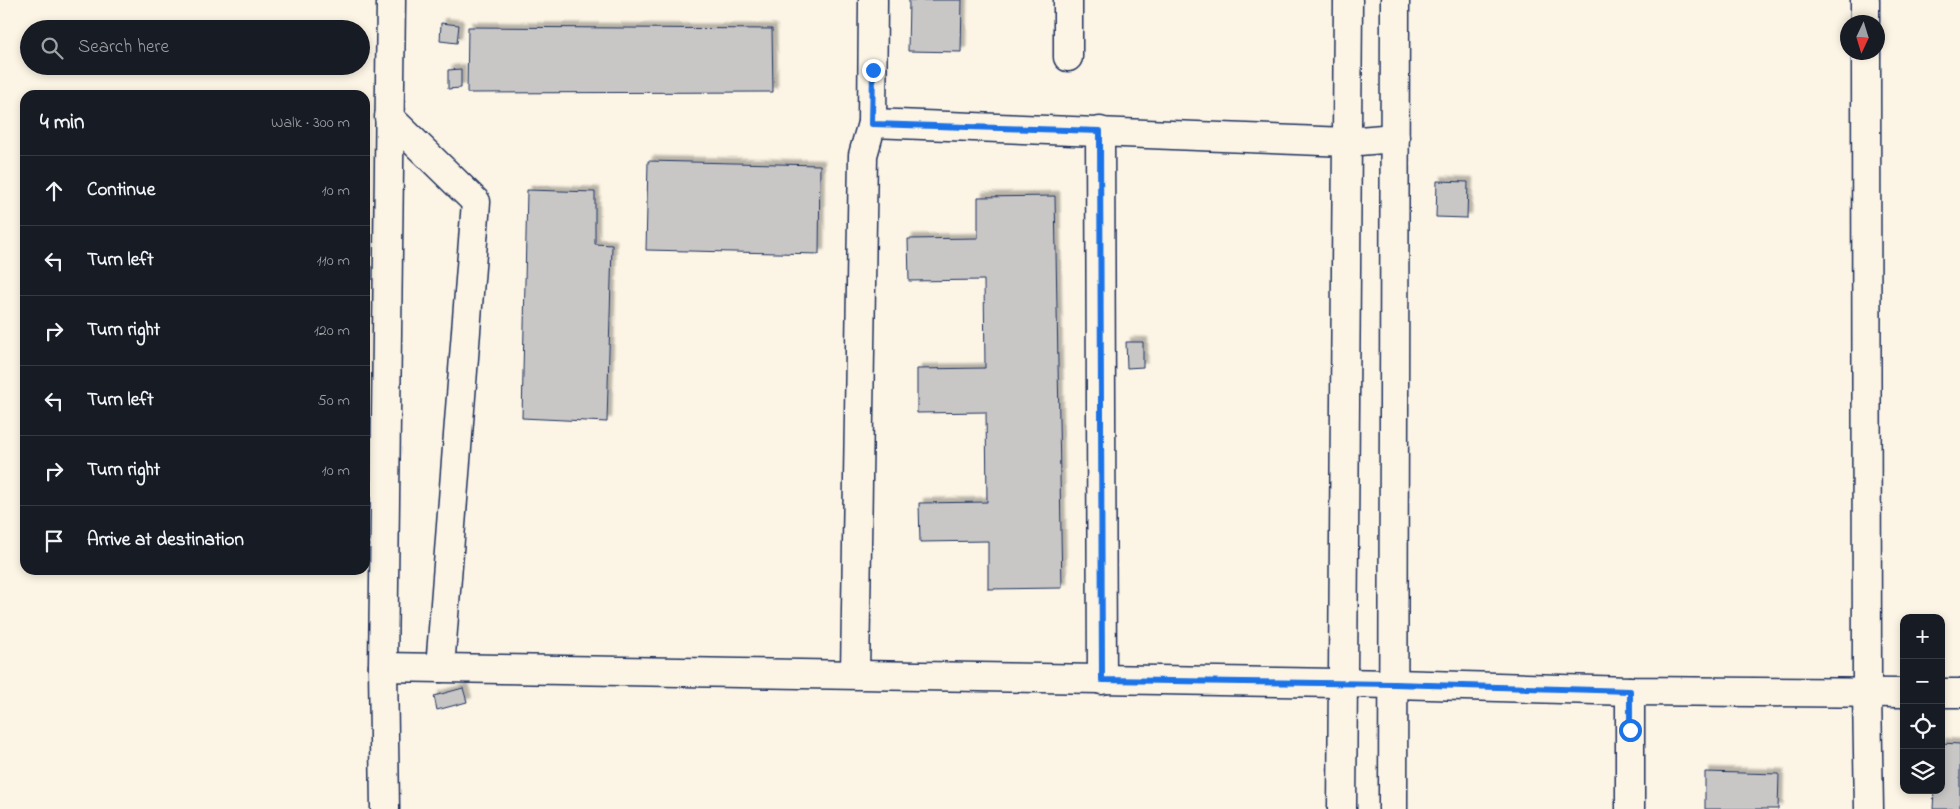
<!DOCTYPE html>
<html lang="en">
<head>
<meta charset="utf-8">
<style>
	body { margin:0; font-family:"Indie Flower",sans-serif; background:#242831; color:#f1f3f6 }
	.controls { position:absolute; right:15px; bottom:15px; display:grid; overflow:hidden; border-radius:10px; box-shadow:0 2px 8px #0003 }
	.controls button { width:45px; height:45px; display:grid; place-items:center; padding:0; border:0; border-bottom:1px solid #363941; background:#171b24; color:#f1f3f6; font:25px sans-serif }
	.compass { position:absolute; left:1840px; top:15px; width:45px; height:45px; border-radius:50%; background:#171b24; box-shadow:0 2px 8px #0003; rotate:184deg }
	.stop { position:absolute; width:15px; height:15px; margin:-11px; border:4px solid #1a73e8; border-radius:50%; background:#fff }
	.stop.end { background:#1a73e8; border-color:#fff; box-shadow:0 1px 5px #0008 }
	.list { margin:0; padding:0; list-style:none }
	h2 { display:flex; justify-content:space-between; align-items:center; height:65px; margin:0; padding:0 20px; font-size:21px }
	h2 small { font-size:16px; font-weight:400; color:#9ea1a6 }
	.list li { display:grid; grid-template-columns:32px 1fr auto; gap:15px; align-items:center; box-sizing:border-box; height:70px; padding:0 20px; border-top:1px solid #363941 }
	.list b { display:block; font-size:19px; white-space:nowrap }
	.list em { font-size:16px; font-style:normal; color:#9ea1a6 }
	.icon { flex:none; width:28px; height:28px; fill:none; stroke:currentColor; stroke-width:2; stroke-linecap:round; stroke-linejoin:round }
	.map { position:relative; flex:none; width:1960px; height:809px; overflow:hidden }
	.search { position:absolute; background:#171b24; box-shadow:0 2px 8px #0003; left:20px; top:20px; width:350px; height:55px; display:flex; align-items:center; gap:12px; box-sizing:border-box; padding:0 18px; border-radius:28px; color:#9ea1a6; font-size:19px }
	.panel { position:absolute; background:#171b24; box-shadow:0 2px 8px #0003; left:20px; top:90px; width:350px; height:485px; border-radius:15px }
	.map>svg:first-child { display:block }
	.building { fill:#c8c7c6; stroke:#1b2f5e; filter:url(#shadow) }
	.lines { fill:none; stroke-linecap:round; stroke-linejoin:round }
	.minor-casing { stroke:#1b2f5e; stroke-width:31 }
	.minor { stroke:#fcf5e5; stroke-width:28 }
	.route { stroke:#1a73e8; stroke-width:6 }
</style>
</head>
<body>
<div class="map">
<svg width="1960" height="809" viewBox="0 0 1960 809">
	<defs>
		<filter id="shadow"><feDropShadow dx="4.5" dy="-4.5" stdDeviation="1" flood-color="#0004"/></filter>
	</defs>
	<rect width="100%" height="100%" fill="#fcf5e5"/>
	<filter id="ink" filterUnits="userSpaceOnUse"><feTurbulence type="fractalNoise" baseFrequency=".02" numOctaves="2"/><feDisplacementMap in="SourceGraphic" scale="10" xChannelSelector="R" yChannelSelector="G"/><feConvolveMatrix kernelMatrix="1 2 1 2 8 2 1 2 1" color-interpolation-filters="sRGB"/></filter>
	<g filter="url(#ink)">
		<g class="building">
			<polygon points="909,0 962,0 961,52 908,51"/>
			<polygon points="441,23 459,25 457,43 440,41"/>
			<polygon points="468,27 772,29 773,92 467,93"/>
			<polygon points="461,69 461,88 448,89 448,70"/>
			<polygon points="648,161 820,165 819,254 646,250"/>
			<polygon points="1437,181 1468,182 1467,218 1436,217"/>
			<polygon points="527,190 595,192 595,244 612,245 607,422 522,418"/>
			<polygon points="1055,196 1062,588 988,589 988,541 920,542 919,503 987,502 986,412 917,413 917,369 985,368 984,280 909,281 908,239 978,238 978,197"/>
			<polygon points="1126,342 1143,342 1143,367 1127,368"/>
			<polygon points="463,688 467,702 437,710 434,696"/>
			<polygon points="1941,743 1960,744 1960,809 1933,809 1934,790 1941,790"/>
			<polygon points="1705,772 1779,774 1778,809 1705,809"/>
		</g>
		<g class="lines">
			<g class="minor-casing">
				<g id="minor">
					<polyline points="1865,0 1865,22"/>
					<polyline points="1866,52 1867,694 1869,809"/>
					<polyline points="1068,57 1068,0"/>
					<polyline points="389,117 476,202 440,668"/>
					<polyline points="872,123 1347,142 1395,138"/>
					<polyline points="1100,131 1102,680"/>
					<polyline points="383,667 1395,684 1630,691 1904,693"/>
					<polyline points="855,674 863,155 872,123 873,0"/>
					<polyline points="1941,693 1960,693"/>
					<polyline points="385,809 383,667 391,0"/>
					<polyline points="1342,809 1348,0"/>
					<polyline points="1393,809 1395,0"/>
					<polyline points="1630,809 1630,691"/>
				</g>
			</g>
			<use href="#minor" class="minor"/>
		</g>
	</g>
	<g class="lines" filter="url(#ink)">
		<polyline class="route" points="873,70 872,124 1100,131 1102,680 1394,684 1630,691 1630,730"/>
	</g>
</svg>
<div class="controls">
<button>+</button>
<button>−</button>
<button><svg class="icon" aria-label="locate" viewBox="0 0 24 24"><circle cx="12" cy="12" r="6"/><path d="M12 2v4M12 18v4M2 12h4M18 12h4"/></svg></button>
<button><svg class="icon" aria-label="layers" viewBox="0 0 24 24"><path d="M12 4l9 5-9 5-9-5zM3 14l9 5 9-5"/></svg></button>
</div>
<svg class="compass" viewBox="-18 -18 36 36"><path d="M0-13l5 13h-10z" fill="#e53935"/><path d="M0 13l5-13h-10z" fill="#9ea1a6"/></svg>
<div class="stop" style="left:1630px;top:730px"></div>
<div class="stop end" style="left:873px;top:70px"></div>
<div class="search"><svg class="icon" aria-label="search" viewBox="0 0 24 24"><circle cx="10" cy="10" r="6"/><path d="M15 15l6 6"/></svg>Search here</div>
<section class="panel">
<h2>4 min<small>Walk · 300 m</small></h2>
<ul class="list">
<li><svg class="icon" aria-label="ahead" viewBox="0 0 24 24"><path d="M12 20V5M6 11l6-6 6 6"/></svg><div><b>Continue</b></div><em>10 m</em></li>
<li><svg class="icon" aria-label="left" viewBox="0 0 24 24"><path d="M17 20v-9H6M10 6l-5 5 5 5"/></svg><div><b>Turn left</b></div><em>110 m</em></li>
<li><svg class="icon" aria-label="right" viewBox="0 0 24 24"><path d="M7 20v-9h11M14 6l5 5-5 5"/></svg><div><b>Turn right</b></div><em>120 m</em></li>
<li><svg class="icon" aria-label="left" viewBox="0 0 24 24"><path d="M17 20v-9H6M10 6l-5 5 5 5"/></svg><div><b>Turn left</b></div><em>50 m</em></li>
<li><svg class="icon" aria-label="right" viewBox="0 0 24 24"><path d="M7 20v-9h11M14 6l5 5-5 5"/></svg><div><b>Turn right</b></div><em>10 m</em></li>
<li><svg class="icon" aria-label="arrive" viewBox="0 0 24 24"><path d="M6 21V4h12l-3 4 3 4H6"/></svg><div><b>Arrive at destination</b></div></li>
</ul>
</section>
</div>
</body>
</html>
